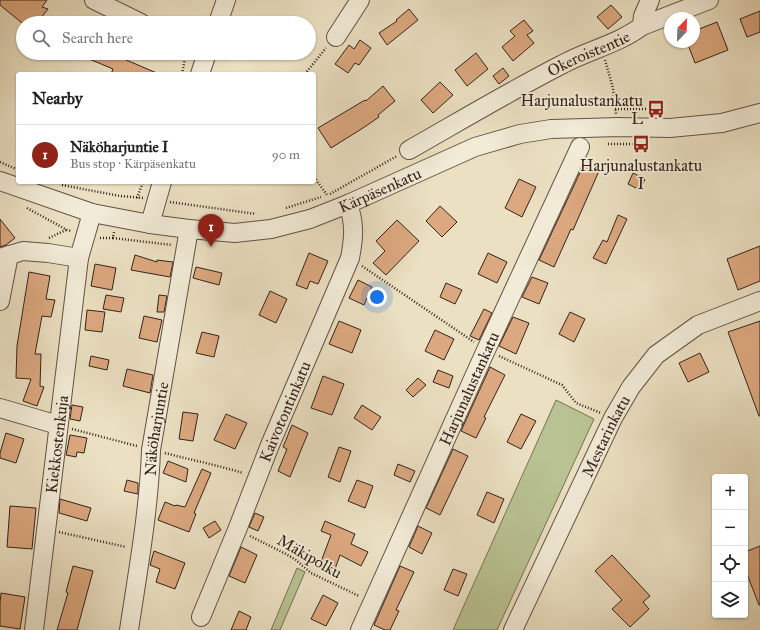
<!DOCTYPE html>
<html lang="en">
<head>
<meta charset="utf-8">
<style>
	body { margin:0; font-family:"IM FELL Great Primer",serif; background:#f2f2f2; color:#222 }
	.controls { position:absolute; right:12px; bottom:12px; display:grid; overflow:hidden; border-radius:4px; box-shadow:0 1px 3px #0004 }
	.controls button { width:36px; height:36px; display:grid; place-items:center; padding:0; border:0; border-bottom:1px solid #e0e0e0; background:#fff; color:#222; font:20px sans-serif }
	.compass { position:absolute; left:664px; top:12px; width:36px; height:36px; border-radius:50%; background:#fff; box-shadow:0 1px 3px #0004; rotate:23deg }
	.you { position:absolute; left:377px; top:297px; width:14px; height:14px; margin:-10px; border:3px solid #fff; border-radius:50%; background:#1a73e8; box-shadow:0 0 0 6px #1a73e833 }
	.badge { display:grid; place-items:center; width:26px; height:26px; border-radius:50%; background:#8f2418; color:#fff; font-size:13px; font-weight:700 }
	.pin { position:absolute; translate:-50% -33px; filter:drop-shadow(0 1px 2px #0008) }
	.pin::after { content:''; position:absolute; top:21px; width:14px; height:12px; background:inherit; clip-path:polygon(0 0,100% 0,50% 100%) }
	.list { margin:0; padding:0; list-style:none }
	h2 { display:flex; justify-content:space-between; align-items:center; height:52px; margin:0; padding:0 16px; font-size:17px }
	h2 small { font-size:13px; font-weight:400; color:#767676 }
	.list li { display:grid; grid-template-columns:26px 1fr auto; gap:12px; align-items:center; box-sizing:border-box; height:60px; padding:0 16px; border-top:1px solid #e0e0e0 }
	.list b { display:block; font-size:15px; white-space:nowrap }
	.list p { margin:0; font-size:13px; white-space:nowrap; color:#767676 }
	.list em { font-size:13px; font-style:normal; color:#767676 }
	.icon { flex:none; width:22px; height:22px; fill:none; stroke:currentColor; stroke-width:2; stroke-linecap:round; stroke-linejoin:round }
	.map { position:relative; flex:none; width:760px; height:630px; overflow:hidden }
	.search { position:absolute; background:#fff; box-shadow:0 1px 3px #0004; left:16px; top:16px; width:300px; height:44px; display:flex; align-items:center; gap:10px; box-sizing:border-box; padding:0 14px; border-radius:22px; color:#767676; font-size:15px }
	.panel { position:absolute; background:#fff; box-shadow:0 1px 3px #0004; left:16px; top:72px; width:300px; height:112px; border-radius:4px }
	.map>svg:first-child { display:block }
	.green { fill:#b9c292; stroke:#767256 }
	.building { fill:#dca87f; stroke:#33221b }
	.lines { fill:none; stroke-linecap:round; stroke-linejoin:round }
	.minor-casing { stroke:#615245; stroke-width:20 }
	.path { stroke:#33221b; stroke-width:2.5; stroke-dasharray:1 2; stroke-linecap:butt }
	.minor { stroke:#f2ebd7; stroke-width:18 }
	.labels { text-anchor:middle; stroke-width:3.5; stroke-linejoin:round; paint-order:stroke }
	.street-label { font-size:16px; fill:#33221b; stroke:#f2ebd7 }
	.poi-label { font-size:16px; fill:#33221b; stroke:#f2ebd7; text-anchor:end }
</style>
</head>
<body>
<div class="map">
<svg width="760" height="630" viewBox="0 0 760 630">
	<rect width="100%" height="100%" fill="#ebe0c2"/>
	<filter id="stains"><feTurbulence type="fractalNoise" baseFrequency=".005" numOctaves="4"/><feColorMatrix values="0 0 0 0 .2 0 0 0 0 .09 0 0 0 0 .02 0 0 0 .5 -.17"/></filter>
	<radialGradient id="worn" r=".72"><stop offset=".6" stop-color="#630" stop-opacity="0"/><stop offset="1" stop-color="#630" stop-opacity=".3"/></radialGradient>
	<g class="green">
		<polygon points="556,400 594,419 497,630 453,630"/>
		<polygon points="297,568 305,572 280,630 271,630"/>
	</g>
	<g class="building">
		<polygon points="0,0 47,0 42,7 48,9 37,23 22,23 0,5"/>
		<polygon points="611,5 622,17 608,29 597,17"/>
		<polygon points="409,9 418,20 387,45 379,33 397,21 396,20"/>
		<polygon points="760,11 760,32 747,37 740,19"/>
		<polygon points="524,20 533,31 527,35 534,43 513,61 502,47 515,36 510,31"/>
		<polygon points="717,22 728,50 695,63 687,42 694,42 694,31"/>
		<polygon points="360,40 371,48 359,65 355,63 348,73 335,64 349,45 354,49"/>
		<polygon points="75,53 126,53 124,59 159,74 111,74 113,69"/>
		<polygon points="476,53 488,69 467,86 455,70"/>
		<polygon points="503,68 509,76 499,84 493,76"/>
		<polygon points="440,82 453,95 433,113 421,100"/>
		<polygon points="383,86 395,101 378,115 379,117 363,128 331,148 318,128 365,100 366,101"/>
		<polygon points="584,164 599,171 573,230 571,229 554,267 539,260"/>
		<polygon points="633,173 645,179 640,190 628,184"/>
		<polygon points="519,179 536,187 522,217 505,208"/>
		<polygon points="440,206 457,222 442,237 426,221"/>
		<polygon points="618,215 627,219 606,264 593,258 603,240 607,242"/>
		<polygon points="0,219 15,238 6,245 0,247"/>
		<polygon points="397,220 419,241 386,275 373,263 385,251 376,241"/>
		<polygon points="760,246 760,281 738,290 727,259"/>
		<polygon points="309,253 328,261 318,284 310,281 307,289 296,285"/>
		<polygon points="488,253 507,262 497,283 478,274"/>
		<polygon points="135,255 157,262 157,260 173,262 170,277 131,270"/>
		<polygon points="95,264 116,268 112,290 91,286"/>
		<polygon points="196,267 222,273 219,285 193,278"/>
		<polygon points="29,272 50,276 46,299 55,300 51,317 42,316 35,354 41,354 40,386 44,387 37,406 23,401 31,379 16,378 17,346"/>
		<polygon points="532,277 548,283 539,304 522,297"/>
		<polygon points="358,280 372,287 364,305 349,298"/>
		<polygon points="446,283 462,290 455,304 440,297"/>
		<polygon points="270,291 287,299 276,323 259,315"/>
		<polygon points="106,295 124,298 121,312 103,309"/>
		<polygon points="159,295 167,296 164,312 157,312"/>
		<polygon points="484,309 492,313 479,340 470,336"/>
		<polygon points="87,310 105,312 102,332 85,330"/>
		<polygon points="570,312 585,319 574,342 559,334"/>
		<polygon points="144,316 162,320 157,342 139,338"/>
		<polygon points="513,317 529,323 516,354 499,346"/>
		<polygon points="339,321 361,330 352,353 329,344"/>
		<polygon points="760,321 760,416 759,416 728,332"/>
		<polygon points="435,330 454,339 444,360 425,351"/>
		<polygon points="202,332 219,336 214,357 196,353"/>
		<polygon points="700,353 709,372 688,382 679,363"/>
		<polygon points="91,356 109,360 107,370 89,366"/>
		<polygon points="490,367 505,375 484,417 486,418 476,438 461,431"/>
		<polygon points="127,369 153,375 150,393 123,386"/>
		<polygon points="438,370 453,376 449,388 433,382"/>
		<polygon points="323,376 344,384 332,415 311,408"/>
		<polygon points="418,378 426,385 413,397 406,390"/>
		<polygon points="72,405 83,407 80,421 70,419"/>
		<polygon points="362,405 381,417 372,430 354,418"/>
		<polygon points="183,412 198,414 193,441 179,439"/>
		<polygon points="226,414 247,423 235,449 214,440"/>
		<polygon points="521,414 536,421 521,449 507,442"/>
		<polygon points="292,425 308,433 290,477 278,471 287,449 283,447"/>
		<polygon points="6,433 24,439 16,463 0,458 0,453"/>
		<polygon points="70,435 87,438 84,453 77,452 76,457 66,455"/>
		<polygon points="339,447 351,451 340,482 328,477"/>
		<polygon points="453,449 468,456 440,515 426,508"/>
		<polygon points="168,461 188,469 186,482 163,473"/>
		<polygon points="398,464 415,471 410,482 394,475"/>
		<polygon points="202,469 211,473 194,513 196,514 189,532 158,520 165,502 175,506 176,505 185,507"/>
		<polygon points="127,480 138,483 138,494 124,491"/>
		<polygon points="357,480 373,486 365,508 348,501"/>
		<polygon points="487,492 504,499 494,523 477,515"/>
		<polygon points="60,499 91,508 87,521 59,513"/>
		<polygon points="10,506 36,508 32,549 7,547"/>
		<polygon points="255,513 264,517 258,531 249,527"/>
		<polygon points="215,521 221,530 209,538 203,528"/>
		<polygon points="325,521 355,534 351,544 368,552 361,566 340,555 334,572 319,567 331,535 321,531"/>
		<polygon points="418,526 432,533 422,554 409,547"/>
		<polygon points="760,546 760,605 759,605 745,569 745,552"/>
		<polygon points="241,547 257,555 245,583 229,576"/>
		<polygon points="154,551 185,563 175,589 156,582 160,569 150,565"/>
		<polygon points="612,555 650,596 643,602 649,609 630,627 612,609 622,600 595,571"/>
		<polygon points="73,566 93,571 77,630 57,630 68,593 66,592"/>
		<polygon points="400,566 414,572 396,610 399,611 390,630 385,630 374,625"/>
		<polygon points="453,569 467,574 458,596 444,590"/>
		<polygon points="1,593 25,597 20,629 0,626 0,603"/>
		<polygon points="323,595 338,603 326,626 311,619"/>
		<polygon points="239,611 251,617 246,630 231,630"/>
	</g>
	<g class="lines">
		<g class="minor-casing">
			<g id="minor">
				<polyline points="94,0 141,23"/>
				<polyline points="218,23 226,0"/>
				<polyline points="642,26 643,16 650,0"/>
				<polyline points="336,37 360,0"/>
				<polyline points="200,74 207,53"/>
				<path id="s1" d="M409,150C460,121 510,91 563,64C589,50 618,44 642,26L709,0"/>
				<path id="s2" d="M0,181L92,213L150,224L189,229L235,233L271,229L310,219L348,204L475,147L520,134L551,129L618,127L670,128L722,123L760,113"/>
				<polyline points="150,224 162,182"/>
				<polyline points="0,258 23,251 48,253 79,258 92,213"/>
				<polyline points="0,301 9,255"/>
				<polyline points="0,408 58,425"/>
				<path id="s3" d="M201,617L237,530L270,445L350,258C354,237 355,224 348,204"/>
				<path id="s4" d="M34,630L79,258"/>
				<path id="s5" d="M129,630C138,570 149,510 151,450L189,229"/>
				<path id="s6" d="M360,630L486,350L580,147"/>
				<path id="s7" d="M513,630L613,418L631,387L656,355L698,325L760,301"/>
			</g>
		</g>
		<g class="path">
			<polyline points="605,60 613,88 616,114"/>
			<polyline points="182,74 186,53"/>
			<polyline points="305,74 326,48"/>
			<polyline points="615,109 656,109"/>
			<polyline points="608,144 633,144"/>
			<polyline points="0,162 16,169"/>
			<polyline points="314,177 327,195"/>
			<polyline points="62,185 120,196 144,198"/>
			<polyline points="330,194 397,156"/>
			<polyline points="137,198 143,182"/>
			<polyline points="170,202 256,214"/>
			<polyline points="27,208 67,230 72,231"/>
			<polyline points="286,208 321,197"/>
			<polyline points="49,238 66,230"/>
			<polyline points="100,238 113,238 114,232"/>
			<polyline points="113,238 172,245"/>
			<polyline points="362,266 474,342"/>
			<polyline points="499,356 562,385 576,403 601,413"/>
			<polyline points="72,429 137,446"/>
			<path d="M165,453C191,460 217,465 243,473"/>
			<polyline points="59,532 126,547"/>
			<polyline points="250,536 286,554 296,560 311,573 359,596"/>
		</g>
		<use href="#minor" class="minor"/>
	</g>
	<defs>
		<g id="bus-bare" transform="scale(1.38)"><path d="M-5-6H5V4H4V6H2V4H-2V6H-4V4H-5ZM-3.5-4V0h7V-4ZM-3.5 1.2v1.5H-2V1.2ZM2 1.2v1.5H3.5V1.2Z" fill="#8f2418" stroke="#f2ebd7" stroke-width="2.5" paint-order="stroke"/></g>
	</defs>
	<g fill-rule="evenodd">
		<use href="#bus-bare" x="656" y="109"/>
		<use href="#bus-bare" x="641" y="144"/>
	</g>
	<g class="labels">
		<g class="street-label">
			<text dy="6" stroke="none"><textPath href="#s1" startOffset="204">Okeroistentie</textPath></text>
			<text dy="6" stroke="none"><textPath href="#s2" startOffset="394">Kärpäsenkatu</textPath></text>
			<text dy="6" stroke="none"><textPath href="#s6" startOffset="265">Harjunalustankatu</textPath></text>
			<text dy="6" stroke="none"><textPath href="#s3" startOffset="222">Kaivotontinkatu</textPath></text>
			<text dy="6" stroke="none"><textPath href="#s5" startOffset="203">Näköharjuntie</textPath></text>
			<text dy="6" stroke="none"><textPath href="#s7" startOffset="215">Mestarinkatu</textPath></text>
			<text dy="6" stroke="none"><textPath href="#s4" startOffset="187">Kiekkostenkuja</textPath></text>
			<text transform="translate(310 556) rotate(30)" y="6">Mäkipolku</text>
		</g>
		<g class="poi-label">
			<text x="643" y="106">Harjunalustankatu<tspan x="643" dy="18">L</tspan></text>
			<text x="641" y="171" text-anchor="middle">Harjunalustankatu<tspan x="641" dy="18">I</tspan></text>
		</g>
	</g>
	<rect width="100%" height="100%" filter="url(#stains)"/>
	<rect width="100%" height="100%" fill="url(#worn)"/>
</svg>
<div class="controls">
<button>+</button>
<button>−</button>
<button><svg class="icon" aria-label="locate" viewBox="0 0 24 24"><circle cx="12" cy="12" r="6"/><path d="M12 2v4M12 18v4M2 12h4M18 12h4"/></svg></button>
<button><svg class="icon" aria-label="layers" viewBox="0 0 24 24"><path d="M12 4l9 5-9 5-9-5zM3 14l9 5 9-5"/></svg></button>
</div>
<svg class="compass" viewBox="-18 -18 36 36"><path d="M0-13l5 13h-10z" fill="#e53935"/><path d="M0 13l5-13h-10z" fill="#767676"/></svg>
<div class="you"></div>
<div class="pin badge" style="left:211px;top:247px">1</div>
<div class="search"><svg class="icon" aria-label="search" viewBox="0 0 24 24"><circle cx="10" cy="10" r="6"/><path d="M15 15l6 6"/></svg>Search here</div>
<section class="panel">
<h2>Nearby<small></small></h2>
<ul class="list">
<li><span class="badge">1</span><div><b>Näköharjuntie I</b><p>Bus stop · Kärpäsenkatu</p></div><em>90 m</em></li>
</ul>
</section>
</div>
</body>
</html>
